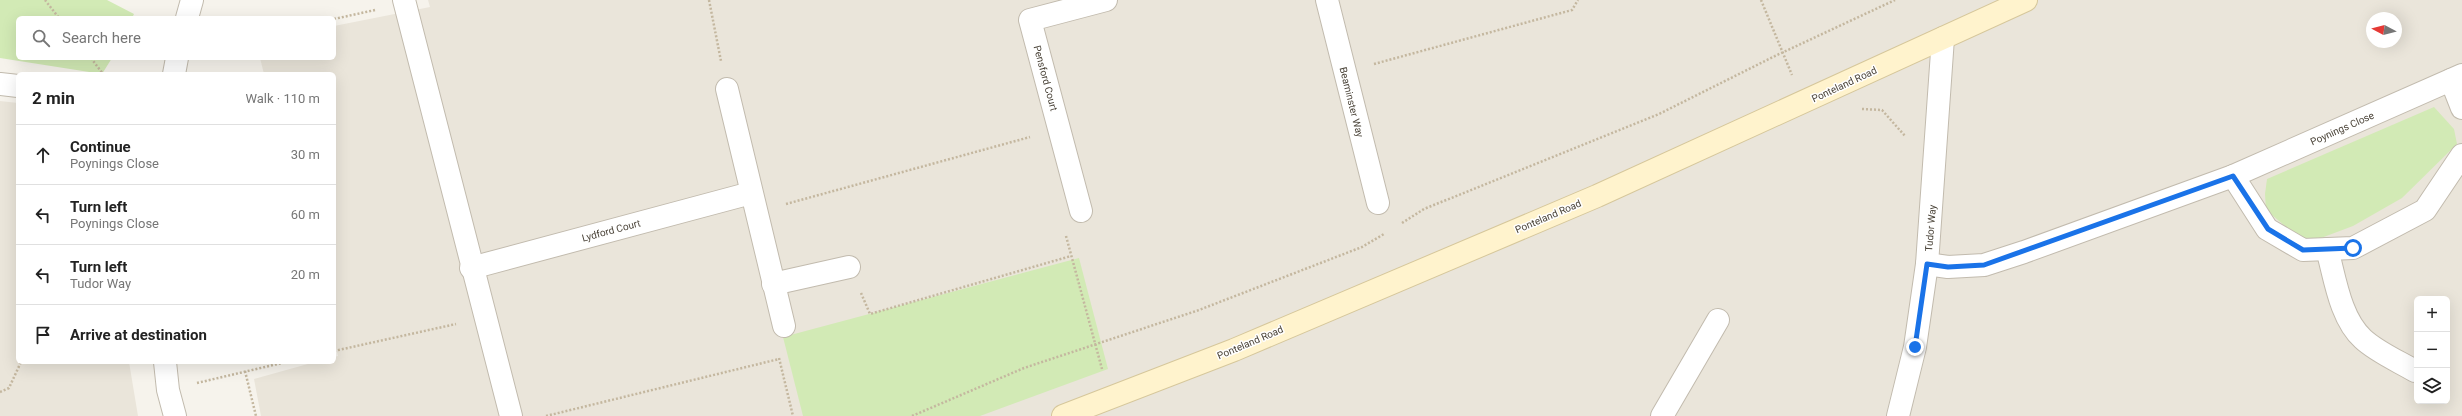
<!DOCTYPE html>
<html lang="en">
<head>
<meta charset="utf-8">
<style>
	body { margin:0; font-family:Roboto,sans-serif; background:#f6f6f6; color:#222 }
	.controls { position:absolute; right:12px; bottom:12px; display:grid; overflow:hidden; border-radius:6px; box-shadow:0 4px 16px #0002 }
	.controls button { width:36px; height:36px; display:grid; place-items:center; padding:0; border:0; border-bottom:1px solid #e0e0e0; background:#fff; color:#222; font:20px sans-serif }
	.compass { position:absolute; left:2366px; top:12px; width:36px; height:36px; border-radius:50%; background:#fff; box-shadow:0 4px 16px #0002; rotate:277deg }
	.stop { position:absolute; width:12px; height:12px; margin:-9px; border:3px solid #1a73e8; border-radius:50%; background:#fff }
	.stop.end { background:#1a73e8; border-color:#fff; box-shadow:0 1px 4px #0008 }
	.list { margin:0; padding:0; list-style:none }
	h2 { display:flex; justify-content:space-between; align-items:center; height:52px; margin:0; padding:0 16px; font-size:17px }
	h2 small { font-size:13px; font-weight:400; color:#767676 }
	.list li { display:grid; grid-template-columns:26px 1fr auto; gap:12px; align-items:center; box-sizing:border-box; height:60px; padding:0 16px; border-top:1px solid #e0e0e0 }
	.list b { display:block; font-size:15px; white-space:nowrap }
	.list p { margin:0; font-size:13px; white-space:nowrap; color:#767676 }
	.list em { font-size:13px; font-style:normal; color:#767676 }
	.icon { flex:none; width:22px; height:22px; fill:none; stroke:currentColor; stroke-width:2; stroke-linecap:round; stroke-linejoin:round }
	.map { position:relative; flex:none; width:2462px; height:416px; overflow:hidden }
	.search { position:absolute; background:#fff; box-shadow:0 4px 16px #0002; left:16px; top:16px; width:320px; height:44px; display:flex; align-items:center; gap:10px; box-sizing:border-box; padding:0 14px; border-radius:6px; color:#767676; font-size:15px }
	.panel { position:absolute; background:#fff; box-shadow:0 4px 16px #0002; left:16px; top:72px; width:320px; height:292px; border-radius:6px }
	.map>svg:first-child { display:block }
	.residential { fill:#eae5da; fill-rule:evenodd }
	.green { fill:#d2eab5 }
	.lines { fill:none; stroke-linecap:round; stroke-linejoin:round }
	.lane-casing { stroke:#c2bbae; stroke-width:24 }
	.street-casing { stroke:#c2bbae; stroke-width:24 }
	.secondary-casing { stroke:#d6c79b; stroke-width:24 }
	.path { stroke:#c4b79f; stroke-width:2.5; stroke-dasharray:2 2; stroke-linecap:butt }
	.lane { stroke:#fff; stroke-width:22 }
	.street { stroke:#fff; stroke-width:22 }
	.secondary { stroke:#fff3cd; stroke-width:22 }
	.route { stroke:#1a73e8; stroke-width:5 }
	.labels { text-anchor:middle; stroke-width:3; stroke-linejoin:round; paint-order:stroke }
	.street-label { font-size:10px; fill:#4b4439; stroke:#fff }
</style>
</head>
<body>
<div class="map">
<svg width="2462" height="416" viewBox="0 0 2462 416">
	<rect width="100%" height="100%" fill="#f6f3ec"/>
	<g class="residential">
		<path d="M428,0H2462V416H261L254,379L315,362H334V357L338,356L334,340V74H264L260,58H334V26L430,7ZM2372,18H2396V42H2372ZM2417,299H2447V401H2417Z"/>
		<polygon points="0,101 18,103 18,362 129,362 138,416 0,416"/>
	</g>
	<g class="green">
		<polygon points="0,0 107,0 134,14 132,18 18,18 18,58 112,58 102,74 0,58"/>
		<polygon points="2434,107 2454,129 2457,144 2402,198 2353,226 2313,241 2297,236 2266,210 2265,194 2267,179"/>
		<polygon points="1079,258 1108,369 980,416 803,416 783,337"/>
	</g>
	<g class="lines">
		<g class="lane-casing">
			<path id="lane" d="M2327,249C2335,278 2340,318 2363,339C2377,352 2398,361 2415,371"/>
		</g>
		<g class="street-casing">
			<g id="street">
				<polyline points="404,0 511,416"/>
				<polyline points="1327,0 1378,203"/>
				<polyline points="187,18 192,0"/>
				<polyline points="174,74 177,58"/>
				<polyline points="2451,80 2462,108"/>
				<polyline points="0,84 18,86"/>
				<polyline points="727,89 784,326"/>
				<polyline points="2233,176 2267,229 2303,250 2353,248 2425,210 2462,155"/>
				<polyline points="1081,211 1030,20 1106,0"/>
				<polyline points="1927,264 1948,267 1984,265 2024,252 2233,176 2462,75"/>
				<polyline points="471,268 751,193"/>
				<polyline points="773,284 849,267"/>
				<polyline points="165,362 168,390 175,416"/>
				<polyline points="1662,416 1718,320"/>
				<polyline points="1898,416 1915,347 1927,264 1943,38"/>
			</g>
		</g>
		<g class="secondary-casing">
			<polyline id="secondary" points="1063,416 1234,350 1597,196 2026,0"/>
		</g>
		<g class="path">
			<polyline points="45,0 59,18"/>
			<polyline points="709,0 721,61"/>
			<polyline points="1761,0 1792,75"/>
			<polyline points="334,19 375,10"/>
			<polyline points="91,58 103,74"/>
			<polyline points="1374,64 1572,10 1578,0"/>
			<polyline points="1862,109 1882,110 1905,136"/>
			<polyline points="786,204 1030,137"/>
			<polyline points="1402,223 1424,209 1659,114 1775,56 1895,0"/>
			<polyline points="1066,236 1102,369"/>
			<polyline points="861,293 870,314 1071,256"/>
			<polyline points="334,351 456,324"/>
			<polyline points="779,358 793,416"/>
			<polyline points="245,371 256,416"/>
			<polyline points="197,383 286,362"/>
			<polyline points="0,392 9,388 21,362"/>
			<polyline points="546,416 779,359"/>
			<polyline points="912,416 1024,368 1199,310 1362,247 1384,234"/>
		</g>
		<use href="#lane" class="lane"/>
		<use href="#street" class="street"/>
		<use href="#secondary" class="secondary"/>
	</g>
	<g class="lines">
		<polyline class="route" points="1915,347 1927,264 1948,267 1984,265 2233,176 2268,229 2303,250 2353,248"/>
	</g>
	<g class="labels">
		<g class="street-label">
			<text transform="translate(1046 78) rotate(75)" y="4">Pensford Court</text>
			<text transform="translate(1844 84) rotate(-25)" y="4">Ponteland Road</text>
			<text transform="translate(1352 102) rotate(76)" y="4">Beaminster Way</text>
			<text transform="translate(2342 128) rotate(-24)" y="4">Poynings Close</text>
			<text transform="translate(1548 216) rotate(-23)" y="4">Ponteland Road</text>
			<text transform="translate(1930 228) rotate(-85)" y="4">Tudor Way</text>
			<text transform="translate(611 230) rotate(-15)" y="4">Lydford Court</text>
			<text transform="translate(1250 342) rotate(-23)" y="4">Ponteland Road</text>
		</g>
	</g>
</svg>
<div class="controls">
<button>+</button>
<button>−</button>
<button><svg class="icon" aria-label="layers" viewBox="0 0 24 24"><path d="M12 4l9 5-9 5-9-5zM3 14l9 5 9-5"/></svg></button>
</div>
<svg class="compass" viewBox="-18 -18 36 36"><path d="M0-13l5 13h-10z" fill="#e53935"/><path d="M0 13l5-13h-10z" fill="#767676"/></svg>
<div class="stop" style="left:2353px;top:248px"></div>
<div class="stop end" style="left:1915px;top:347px"></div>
<div class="search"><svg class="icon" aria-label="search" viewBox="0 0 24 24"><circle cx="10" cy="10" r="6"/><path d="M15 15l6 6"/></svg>Search here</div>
<section class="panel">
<h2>2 min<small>Walk · 110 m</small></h2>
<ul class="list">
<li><svg class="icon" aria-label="ahead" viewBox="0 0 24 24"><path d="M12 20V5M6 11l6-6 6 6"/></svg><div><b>Continue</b><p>Poynings Close</p></div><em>30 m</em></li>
<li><svg class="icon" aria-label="left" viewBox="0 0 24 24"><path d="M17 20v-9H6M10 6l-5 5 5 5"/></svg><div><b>Turn left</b><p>Poynings Close</p></div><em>60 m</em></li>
<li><svg class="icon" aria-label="left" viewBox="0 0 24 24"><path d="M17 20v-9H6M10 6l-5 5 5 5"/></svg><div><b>Turn left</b><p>Tudor Way</p></div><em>20 m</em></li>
<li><svg class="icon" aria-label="arrive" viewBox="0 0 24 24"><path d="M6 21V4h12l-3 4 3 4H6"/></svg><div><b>Arrive at destination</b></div></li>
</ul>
</section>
</div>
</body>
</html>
